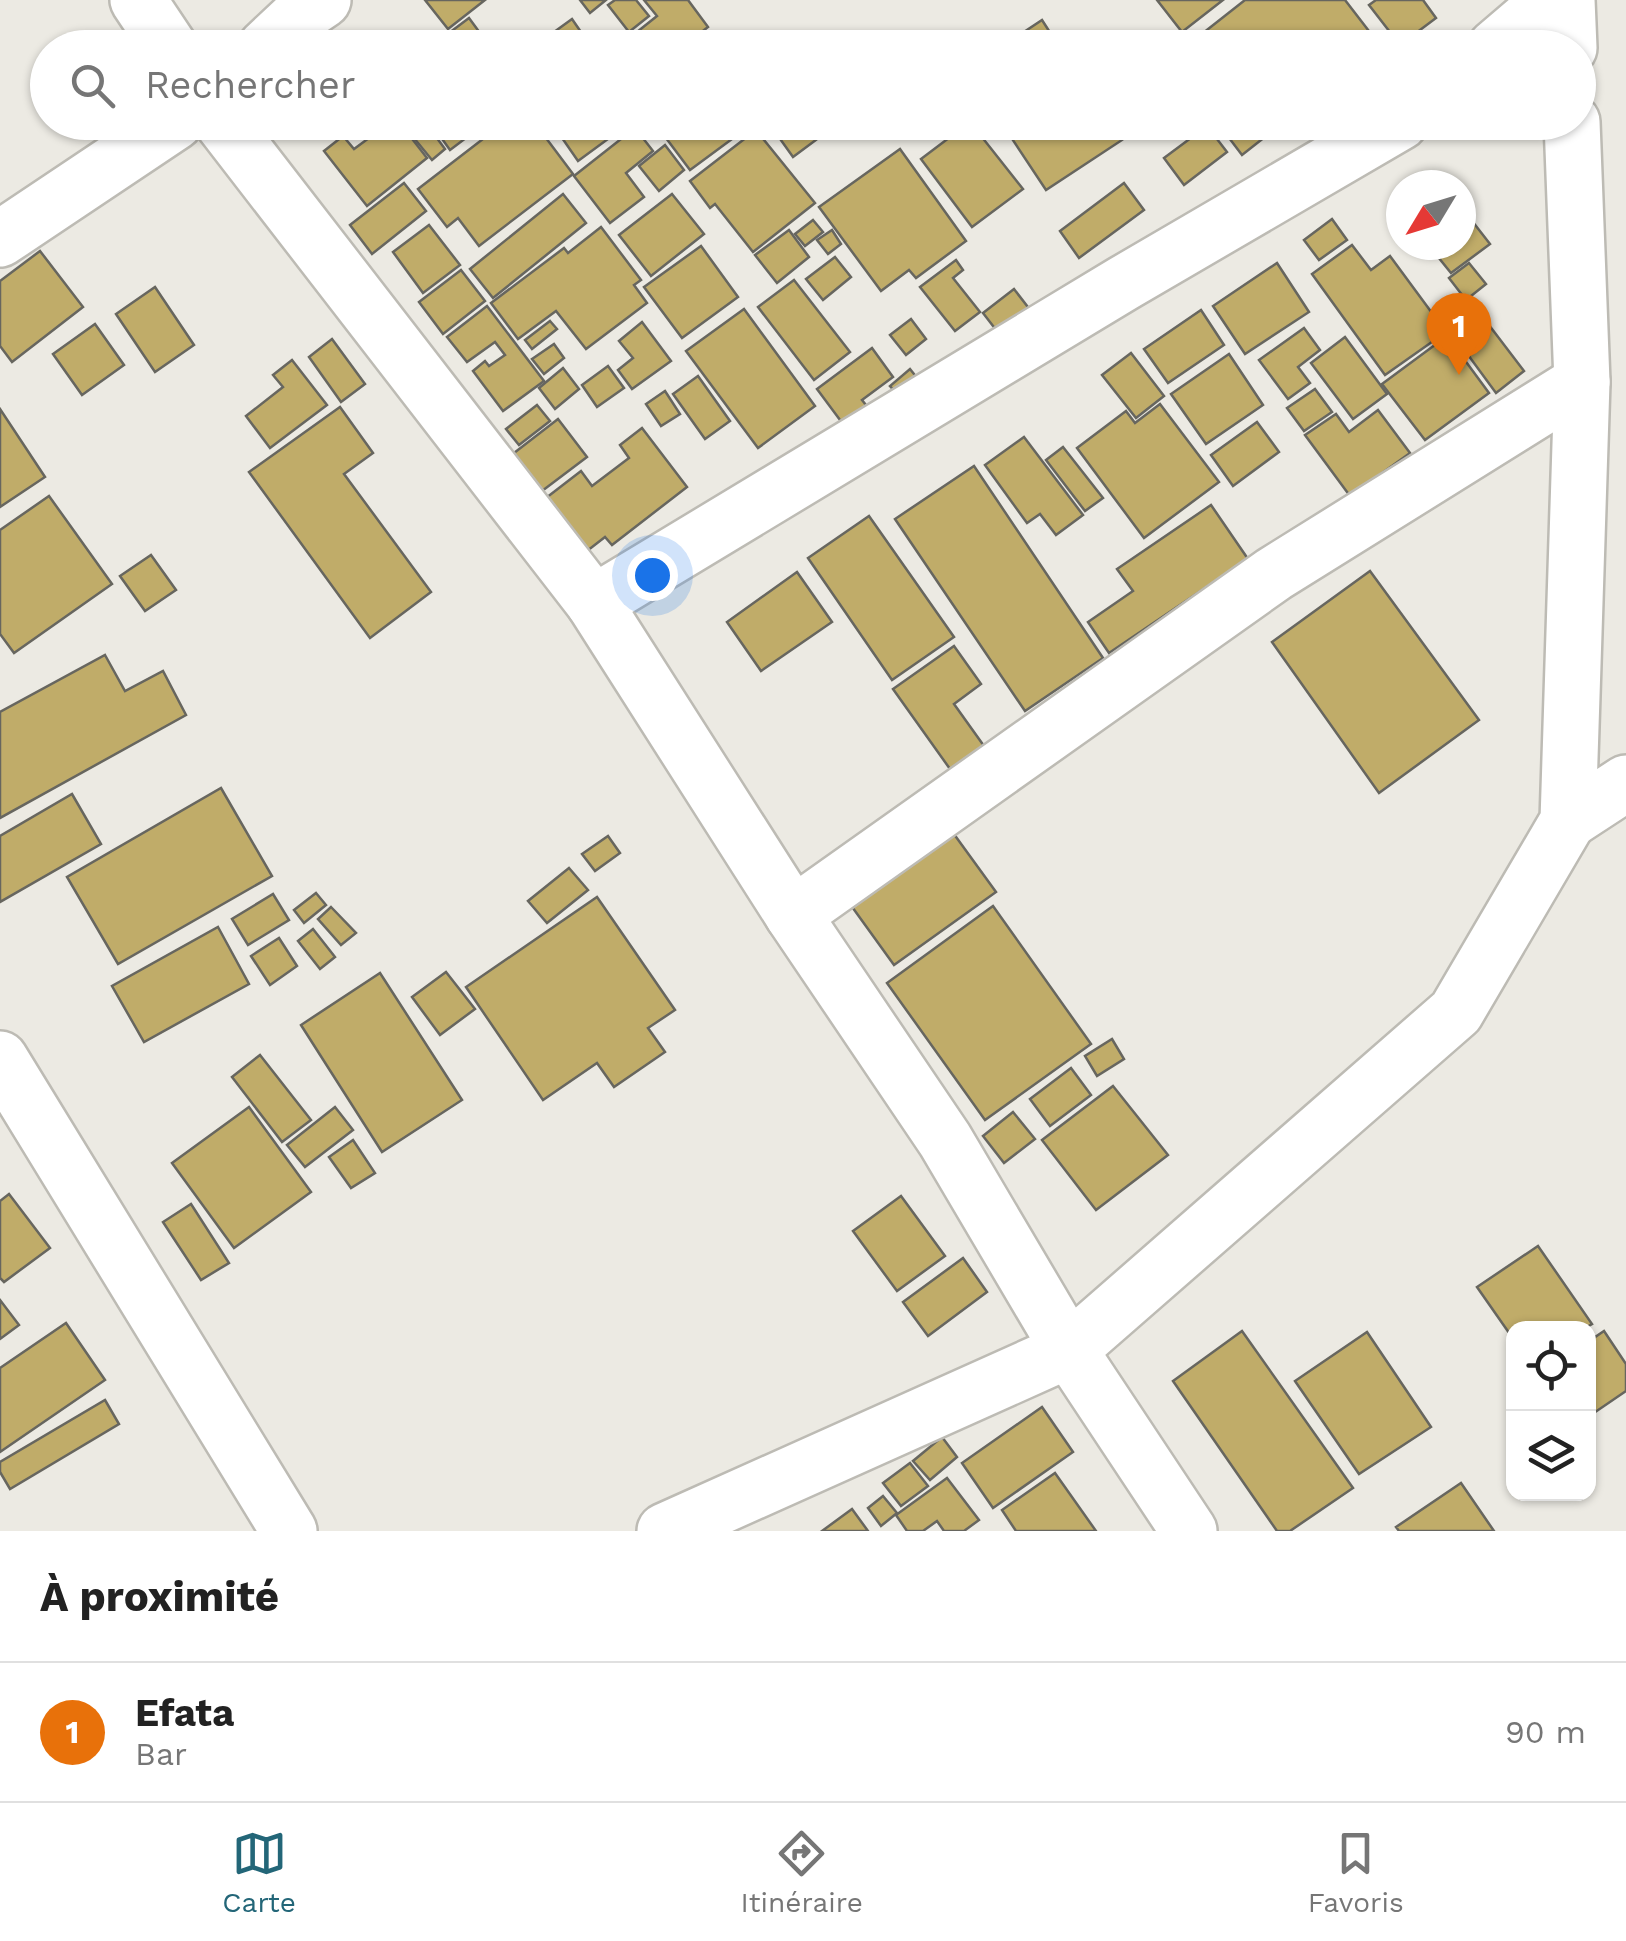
<!DOCTYPE html>
<html lang="fr">
<head>
<meta charset="utf-8">
<style>
	body { margin:0; font-family:"Work Sans",sans-serif; background:#f6f6f6; color:#222 }
	.controls { position:absolute; right:30px; bottom:30px; display:grid; overflow:hidden; border-radius:20px; box-shadow:0 2px 8px #0004 }
	.controls button { width:90px; height:90px; display:grid; place-items:center; padding:0; border:0; border-bottom:2px solid #e0e0e0; background:#fff; color:#222; font:50px sans-serif }
	.compass { position:absolute; left:1386px; top:170px; width:90px; height:90px; border-radius:50%; background:#fff; box-shadow:0 2px 8px #0004; rotate:232deg }
	.you { position:absolute; left:652px; top:575px; width:35px; height:35px; margin:-25px; border:8px solid #fff; border-radius:50%; background:#1a73e8; box-shadow:0 0 0 15px #1a73e833 }
	.badge { display:grid; place-items:center; width:65px; height:65px; border-radius:50%; background:#236678; color:#fff; font-size:32px; font-weight:700 }
	.pin { position:absolute; translate:-50% -82px; filter:drop-shadow(0 2px 5px #0008) }
	.pin::after { content:''; position:absolute; top:52px; width:35px; height:30px; background:inherit; clip-path:polygon(0 0,100% 0,50% 100%) }
	.list { margin:0; padding:0; list-style:none }
	h2 { display:flex; justify-content:space-between; align-items:center; height:130px; margin:0; padding:0 40px; font-size:42px }
	h2 small { font-size:32px; font-weight:400; color:#767676 }
	.list li { display:grid; grid-template-columns:65px 1fr auto; gap:30px; align-items:center; box-sizing:border-box; height:140px; padding:0 40px; border-top:2px solid #e0e0e0 }
	.list b { display:block; font-size:38px; white-space:nowrap }
	.list p { margin:0; font-size:32px; white-space:nowrap; color:#767676 }
	.list em { font-size:32px; font-style:normal; color:#767676 }
	.icon { flex:none; width:55px; height:55px; fill:none; stroke:currentColor; stroke-width:2; stroke-linecap:round; stroke-linejoin:round }
	.map { position:relative; flex:none; width:1626px; height:1531px; overflow:hidden }
	.search { position:absolute; background:#fff; box-shadow:0 2px 8px #0004; left:30px; right:30px; top:30px; height:110px; display:flex; align-items:center; gap:25px; box-sizing:border-box; padding:0 35px; border-radius:55px; color:#767676; font-size:38px }
	.sheet { height:270px; background:#fff }
	nav { display:flex; justify-content:space-around; align-items:center; box-sizing:border-box; height:140px; border-top:2px solid #e0e0e0; background:#fff; font-size:28px; color:#767676 }
	nav a { display:grid; justify-items:center; gap:5px }
	nav .on { color:#236678 }
	.map>svg:first-child { display:block }
	.building { fill:#c0ac69; stroke:#67665f; stroke-width:2.5 }
	.lines { fill:none; stroke-linecap:round; stroke-linejoin:round }
	.minor-casing { stroke:#bdbbb4; stroke-width:60 }
	.minor { stroke:#fff; stroke-width:55 }
</style>
</head>
<body>
<div class="map">
<svg width="1626" height="1531" viewBox="0 0 1626 1531">
	<rect width="100%" height="100%" fill="#eceae3"/>
	<g class="building">
		<polygon points="425,0 485,0 448,29"/>
		<polygon points="580,0 606,0 590,13"/>
		<polygon points="615,0 636,0 649,16 629,32 608,5"/>
		<polygon points="644,0 688,0 708,27 681,48 649,48 637,32 657,16"/>
		<polygon points="1157,0 1223,0 1182,32"/>
		<polygon points="1245,0 1345,0 1382,48 1184,48"/>
		<polygon points="1376,0 1423,0 1436,18 1400,45 1369,5"/>
		<polygon points="469,18 491,48 429,48"/>
		<polygon points="572,19 592,48 532,48"/>
		<polygon points="1042,20 1060,48 1000,48"/>
		<polygon points="621,35 631,48 605,48"/>
		<polygon points="363,122 399,122 427,158 367,206 324,151 343,136 354,149 373,135"/>
		<polygon points="421,122 425,122 445,149 432,160 409,132"/>
		<polygon points="430,122 487,122 450,150"/>
		<polygon points="505,122 534,122 573,174 479,246 458,218 447,227 418,189"/>
		<polygon points="551,122 631,122 578,161"/>
		<polygon points="654,122 755,122 690,170"/>
		<polygon points="768,122 840,122 793,157"/>
		<polygon points="970,122 1023,189 972,227 921,159"/>
		<polygon points="1001,122 1110,122 1122,140 1046,190"/>
		<polygon points="1217,122 1284,122 1242,155"/>
		<polygon points="1207,126 1227,152 1184,185 1164,158"/>
		<polygon points="635,128 653,151 626,173 644,197 610,223 574,176"/>
		<polygon points="756,130 815,203 753,252 715,204 710,208 690,181"/>
		<polygon points="665,145 684,170 659,191 639,166"/>
		<polygon points="900,149 966,241 916,278 909,270 881,291 819,207"/>
		<polygon points="404,183 426,211 372,254 350,225"/>
		<polygon points="1124,183 1144,210 1079,258 1060,231"/>
		<polygon points="563,194 586,223 493,298 470,269"/>
		<polygon points="672,194 704,234 651,276 619,235"/>
		<polygon points="1469,217 1490,244 1451,273 1430,247 1461,245 1461,223"/>
		<polygon points="1332,219 1347,240 1319,260 1304,240"/>
		<polygon points="813,220 823,232 805,246 795,234"/>
		<polygon points="429,225 460,265 423,293 393,252"/>
		<polygon points="601,227 641,280 634,285 647,303 586,349 556,311 518,339 491,303 564,248 568,253"/>
		<polygon points="789,230 809,257 777,283 755,255"/>
		<polygon points="832,230 841,244 828,254 817,240"/>
		<polygon points="1352,245 1371,270 1390,256 1446,332 1385,375 1312,274"/>
		<polygon points="701,246 738,297 682,338 644,287"/>
		<polygon points="40,251 83,307 12,362 0,346 0,281"/>
		<polygon points="835,257 851,277 823,300 806,279"/>
		<polygon points="956,260 963,270 953,278 980,312 955,331 920,287"/>
		<polygon points="1277,263 1309,312 1245,354 1213,306"/>
		<polygon points="1469,263 1486,284 1466,300 1449,278"/>
		<polygon points="461,270 485,301 443,334 419,302"/>
		<polygon points="794,280 850,352 814,380 758,307"/>
		<polygon points="155,287 194,345 155,372 116,314"/>
		<polygon points="1014,289 1031,311 1000,335 983,313"/>
		<polygon points="487,306 544,381 503,411 473,371 485,361 489,366 505,355 495,342 467,362 447,337"/>
		<polygon points="1476,308 1524,371 1496,393 1449,329"/>
		<polygon points="744,309 815,406 758,448 686,351"/>
		<polygon points="1201,310 1224,345 1168,383 1144,349"/>
		<polygon points="911,319 926,339 906,355 890,335"/>
		<polygon points="550,321 557,329 532,349 525,340"/>
		<polygon points="642,322 671,361 632,389 618,370 633,358 619,341"/>
		<polygon points="95,324 124,365 82,395 53,354"/>
		<polygon points="1304,328 1320,350 1298,367 1310,383 1288,399 1259,360"/>
		<polygon points="1447,336 1489,393 1425,440 1382,384"/>
		<polygon points="1345,337 1387,394 1353,419 1311,363"/>
		<polygon points="332,339 365,384 341,402 309,357"/>
		<polygon points="554,344 564,358 544,374 532,359"/>
		<polygon points="872,348 893,377 862,400 870,410 846,428 817,389"/>
		<polygon points="1131,353 1164,396 1136,418 1102,375"/>
		<polygon points="1229,354 1263,405 1206,444 1171,394"/>
		<polygon points="292,360 327,405 270,448 246,416 283,387 273,375"/>
		<polygon points="608,366 624,388 597,407 582,385"/>
		<polygon points="563,368 579,389 555,409 539,388"/>
		<polygon points="910,369 918,379 898,395 890,386"/>
		<polygon points="698,376 730,421 705,439 673,394"/>
		<polygon points="1315,389 1332,412 1304,431 1287,408"/>
		<polygon points="665,391 680,414 661,426 646,404"/>
		<polygon points="1160,404 1219,482 1144,538 1077,448 1126,411 1135,423"/>
		<polygon points="537,405 550,421 519,445 506,429"/>
		<polygon points="340,407 373,453 344,474 431,592 370,638 249,472"/>
		<polygon points="0,409 45,477 0,507"/>
		<polygon points="1378,410 1410,453 1350,496 1305,435 1336,414 1349,432"/>
		<polygon points="558,419 587,457 542,491 514,453"/>
		<polygon points="1257,422 1279,452 1233,486 1211,455"/>
		<polygon points="642,428 687,487 612,545 605,537 587,551 546,498 581,471 592,486 629,458 620,445"/>
		<polygon points="1024,437 1083,515 1056,535 1040,514 1027,523 985,465"/>
		<polygon points="1063,447 1103,498 1085,511 1046,460"/>
		<polygon points="974,466 1103,658 1025,711 895,519"/>
		<polygon points="49,496 112,584 14,653 0,634 0,530"/>
		<polygon points="1211,505 1248,559 1109,653 1088,622 1133,591 1117,569"/>
		<polygon points="869,516 954,637 892,680 808,558"/>
		<polygon points="151,555 176,590 145,611 120,576"/>
		<polygon points="1370,571 1479,720 1379,793 1272,642"/>
		<polygon points="797,572 832,622 761,671 727,622"/>
		<polygon points="954,646 981,684 954,704 984,746 950,769 893,689"/>
		<polygon points="105,655 125,691 163,671 186,715 0,818 0,712"/>
		<polygon points="221,788 272,876 118,964 67,877"/>
		<polygon points="72,794 101,844 0,902 0,836"/>
		<polygon points="951,830 996,892 894,965 850,904"/>
		<polygon points="608,836 620,853 595,871 582,854"/>
		<polygon points="569,868 588,890 547,923 528,901"/>
		<polygon points="316,893 326,905 304,923 294,910"/>
		<polygon points="273,894 289,920 248,945 232,919"/>
		<polygon points="597,897 675,1010 648,1028 665,1052 614,1087 597,1063 543,1100 466,987"/>
		<polygon points="993,906 1091,1044 985,1120 887,983"/>
		<polygon points="331,907 356,933 341,945 318,919"/>
		<polygon points="218,927 249,984 144,1042 112,986"/>
		<polygon points="313,929 335,957 320,969 298,941"/>
		<polygon points="279,938 297,966 270,985 251,956"/>
		<polygon points="446,972 475,1009 440,1035 412,997"/>
		<polygon points="380,973 462,1100 382,1152 301,1025"/>
		<polygon points="1112,1039 1124,1059 1097,1076 1085,1056"/>
		<polygon points="260,1055 311,1120 282,1142 232,1077"/>
		<polygon points="1071,1068 1091,1095 1050,1126 1030,1099"/>
		<polygon points="1113,1086 1168,1155 1096,1210 1042,1140"/>
		<polygon points="249,1107 311,1192 234,1248 172,1163"/>
		<polygon points="335,1107 353,1130 305,1167 287,1145"/>
		<polygon points="1013,1112 1035,1139 1004,1163 983,1136"/>
		<polygon points="353,1140 375,1173 351,1188 329,1157"/>
		<polygon points="9,1194 50,1248 4,1282 0,1278 0,1201"/>
		<polygon points="901,1196 945,1256 897,1291 853,1231"/>
		<polygon points="191,1204 229,1263 201,1280 163,1222"/>
		<polygon points="1538,1246 1592,1324 1585,1328 1514,1328 1514,1340 1477,1287"/>
		<polygon points="963,1258 987,1292 928,1336 903,1302"/>
		<polygon points="0,1300 19,1325 0,1339"/>
		<polygon points="66,1323 105,1380 0,1452 0,1368"/>
		<polygon points="1242,1331 1353,1488 1290,1531 1277,1531 1173,1381"/>
		<polygon points="1604,1331 1626,1364 1626,1391 1588,1417 1588,1342"/>
		<polygon points="1367,1332 1431,1427 1359,1474 1295,1381"/>
		<polygon points="105,1400 119,1424 10,1489 0,1472 0,1462"/>
		<polygon points="1042,1407 1073,1452 993,1508 962,1463"/>
		<polygon points="942,1437 957,1457 930,1480 913,1461"/>
		<polygon points="910,1463 928,1486 901,1506 883,1483"/>
		<polygon points="1055,1473 1096,1531 1016,1531 1002,1510"/>
		<polygon points="947,1478 979,1520 964,1531 944,1531 937,1521 923,1531 907,1531 896,1515"/>
		<polygon points="1461,1483 1494,1531 1399,1531 1396,1527"/>
		<polygon points="883,1496 897,1513 881,1526 868,1508"/>
		<polygon points="852,1509 868,1531 822,1531"/>
	</g>
	<g class="lines">
		<g class="minor-casing">
			<g id="minor">
				<polyline points="138,0 170,48"/>
				<polyline points="1567,0 1569,48"/>
				<polyline points="265,48 298,17 323,0"/>
				<polyline points="1495,48 1551,0"/>
				<polyline points="222,122 594,603 1124,283 1400,122"/>
				<polyline points="0,239 175,122"/>
				<polyline points="594,603 793,915 1274,574 1582,382"/>
				<polyline points="1568,821 1626,783"/>
				<polyline points="793,915 945,1140 1069,1350 1189,1531"/>
				<polyline points="0,1059 289,1531"/>
				<polyline points="665,1531 1069,1350 1456,1012 1568,821 1582,382 1572,122"/>
			</g>
		</g>
		<use href="#minor" class="minor"/>
	</g>
</svg>
<div class="controls">
<button><svg class="icon" aria-label="locate" viewBox="0 0 24 24"><circle cx="12" cy="12" r="6"/><path d="M12 2v4M12 18v4M2 12h4M18 12h4"/></svg></button>
<button><svg class="icon" aria-label="layers" viewBox="0 0 24 24"><path d="M12 4l9 5-9 5-9-5zM3 14l9 5 9-5"/></svg></button>
</div>
<svg class="compass" viewBox="-18 -18 36 36"><path d="M0-13l5 13h-10z" fill="#e53935"/><path d="M0 13l5-13h-10z" fill="#767676"/></svg>
<div class="you"></div>
<div class="pin badge" style="left:1459px;top:375px;background:#e8710a">1</div>
<div class="search"><svg class="icon" aria-label="search" viewBox="0 0 24 24"><circle cx="10" cy="10" r="6"/><path d="M15 15l6 6"/></svg>Rechercher</div>
</div>
<section class="sheet">
<h2>À proximité<small></small></h2>
<ul class="list">
<li><span class="badge" style="background:#e8710a">1</span><div><b>Efata</b><p>Bar</p></div><em>90 m</em></li>
</ul>
</section>
<nav>
<a class="on"><svg class="icon" aria-label="map" viewBox="0 0 24 24"><path d="M3 6l6-2 6 2 6-2v14l-6 2-6-2-6 2zM9 4v14M15 6v14"/></svg>Carte</a>
<a><svg class="icon" aria-label="directions" viewBox="0 0 24 24"><path d="M12 3l9 9-9 9-9-9zM9 14v-3h6M13 9l2 2-2 2"/></svg>Itinéraire</a>
<a><svg class="icon" aria-label="saved" viewBox="0 0 24 24"><path d="M7 4h10v16l-5-4-5 4z"/></svg>Favoris</a>
</nav>
</body>
</html>
